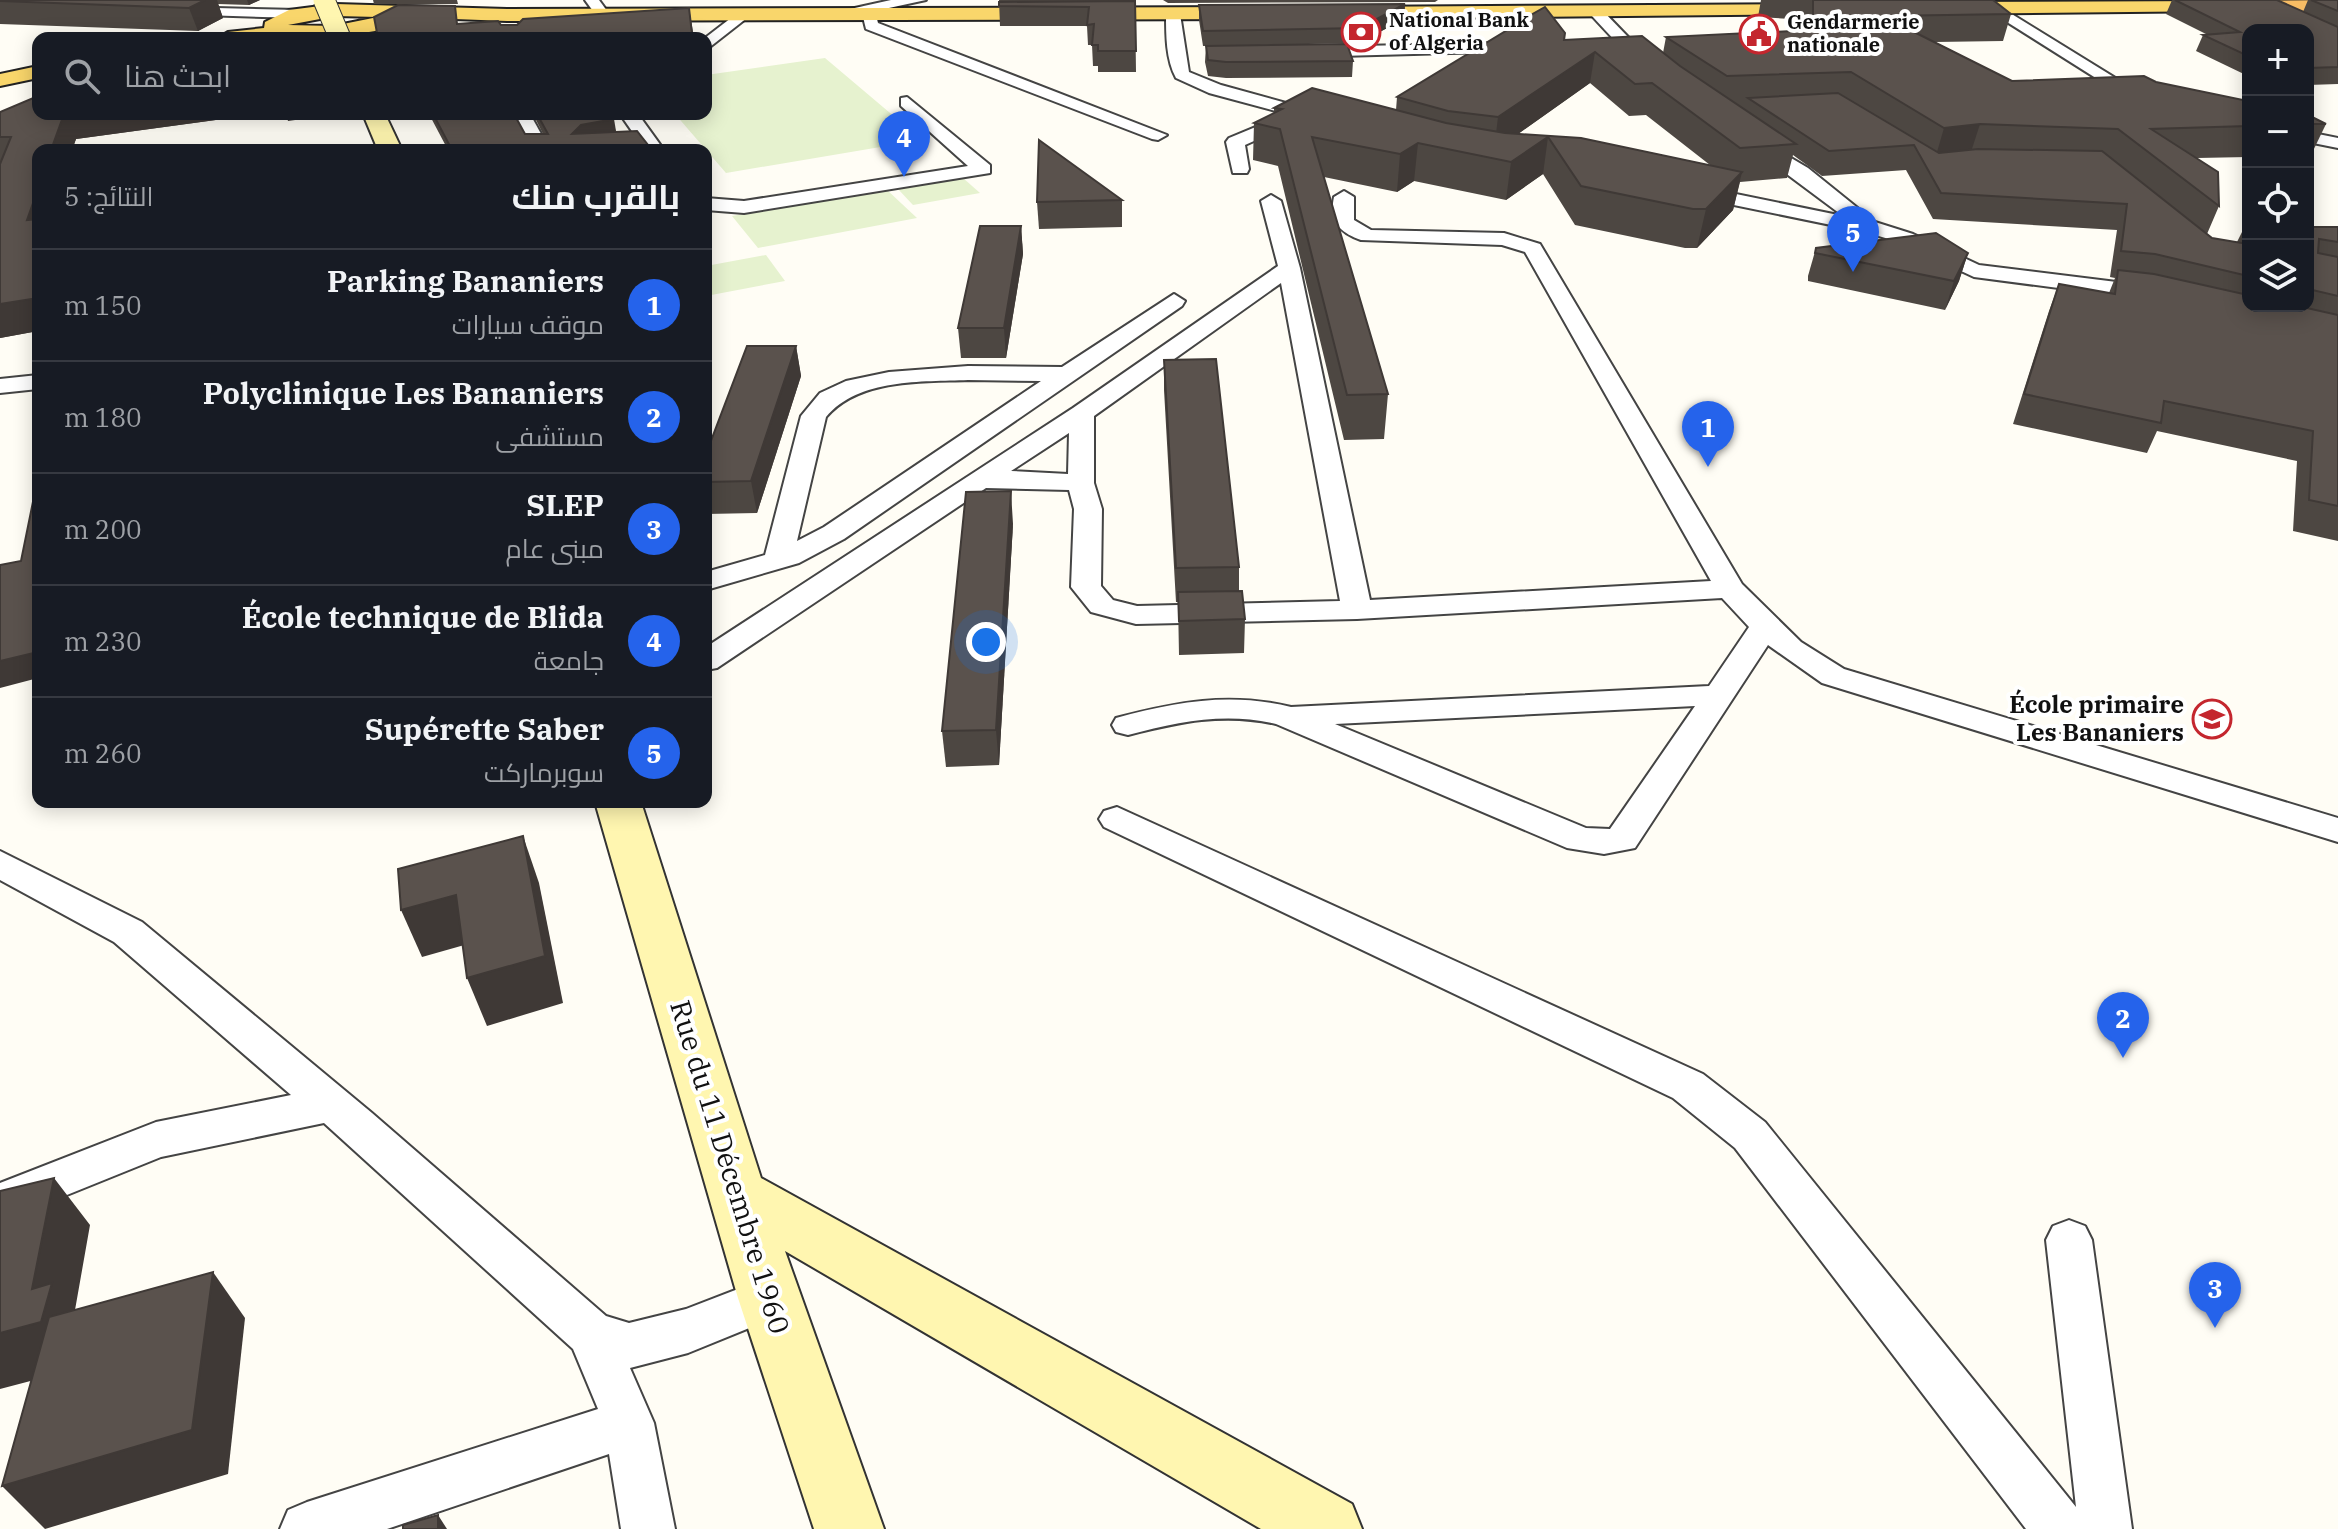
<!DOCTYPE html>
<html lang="ar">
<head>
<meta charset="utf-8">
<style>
	body { margin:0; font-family:"IBM Plex Serif",Cairo,serif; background:#20242c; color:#f1f3f6; direction:rtl }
	.controls { position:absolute; right:24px; top:24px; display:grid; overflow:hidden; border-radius:16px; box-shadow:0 4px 20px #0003 }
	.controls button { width:72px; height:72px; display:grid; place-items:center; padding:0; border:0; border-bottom:2px solid #363941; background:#171b24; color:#f1f3f6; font:40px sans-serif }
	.you { position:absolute; left:986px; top:642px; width:28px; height:28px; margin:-20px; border:6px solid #fff; border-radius:50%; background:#1a73e8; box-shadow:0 0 0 12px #1a73e833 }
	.badge { display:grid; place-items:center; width:52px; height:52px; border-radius:50%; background:#2563eb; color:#fff; font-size:26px; font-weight:700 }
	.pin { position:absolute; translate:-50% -66px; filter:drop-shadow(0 2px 4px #0008) }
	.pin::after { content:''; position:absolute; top:42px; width:28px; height:24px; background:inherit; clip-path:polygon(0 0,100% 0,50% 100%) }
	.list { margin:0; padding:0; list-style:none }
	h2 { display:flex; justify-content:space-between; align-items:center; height:104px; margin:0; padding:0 32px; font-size:34px }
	h2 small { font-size:26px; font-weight:400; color:#9ea1a6 }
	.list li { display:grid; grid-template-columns:52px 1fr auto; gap:24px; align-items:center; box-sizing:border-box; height:112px; padding:0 32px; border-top:2px solid #363941 }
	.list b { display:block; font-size:30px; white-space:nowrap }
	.list p { margin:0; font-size:26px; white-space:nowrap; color:#9ea1a6 }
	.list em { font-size:26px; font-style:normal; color:#9ea1a6 }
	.icon { flex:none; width:44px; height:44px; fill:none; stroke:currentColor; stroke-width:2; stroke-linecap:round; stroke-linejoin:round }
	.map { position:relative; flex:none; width:2338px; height:1529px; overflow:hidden; direction:ltr }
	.search { position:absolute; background:#171b24; box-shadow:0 4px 20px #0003; left:32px; top:32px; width:680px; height:88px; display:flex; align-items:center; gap:20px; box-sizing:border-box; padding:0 28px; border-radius:16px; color:#9ea1a6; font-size:30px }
	.panel { position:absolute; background:#171b24; box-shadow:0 4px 20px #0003; left:32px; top:144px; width:680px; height:664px; border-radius:16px; direction:rtl }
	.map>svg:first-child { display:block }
	.pitch { fill:#e6f2cf }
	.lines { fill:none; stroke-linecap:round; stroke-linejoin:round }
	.minor-casing { stroke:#444; stroke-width:4 }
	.secondary-casing { stroke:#333; stroke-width:4 }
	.primary-casing { stroke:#222; stroke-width:4 }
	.trunk-casing { stroke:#222; stroke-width:4 }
	.minor { fill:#fff; fill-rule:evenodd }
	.secondary { fill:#fff6b0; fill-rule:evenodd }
	.primary { fill:#f9d66b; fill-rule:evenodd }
	.trunk { fill:#f7bc64; fill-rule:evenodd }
	.secondary-bridge-casing { stroke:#333; stroke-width:23; stroke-linecap:butt }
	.secondary-bridge { stroke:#fff6b0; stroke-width:21 }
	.wall { fill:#4d4742; fill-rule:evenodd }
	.shaded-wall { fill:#3f3936 }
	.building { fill:#5a524d; stroke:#3f3936; stroke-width:2 }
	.labels { text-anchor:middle; stroke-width:8; stroke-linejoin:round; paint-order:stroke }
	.far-poi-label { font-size:20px; font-weight:bold; fill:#111; stroke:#fff; text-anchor:start }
	.poi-label { font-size:24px; font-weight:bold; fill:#111; stroke:#fff; text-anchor:end }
	.near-street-label { font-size:28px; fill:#111; stroke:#fff }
</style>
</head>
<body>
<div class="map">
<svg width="2338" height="1529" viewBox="0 0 2338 1529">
	<rect width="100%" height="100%" fill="#fffdf5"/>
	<g class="pitch">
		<polygon points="825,58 922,140 726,173 675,114 706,114 706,75"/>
		<polygon points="963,178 980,193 913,205 898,189"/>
		<polygon points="886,189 917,218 758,248 732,216"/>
		<polygon points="766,255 785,281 706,296 706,266"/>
	</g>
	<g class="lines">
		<g class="minor-casing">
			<g id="minor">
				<polygon points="585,0 599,0 610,15 598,18"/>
				<polygon points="891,0 926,0 875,11 878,23 1167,135 1158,140 1152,139 866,29 862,13 848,15 841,11"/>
				<polygon points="1972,0 1989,0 2151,100 2143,105 2137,104"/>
				<polygon points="176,7 297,10 304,14 297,18 171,14 171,8"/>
				<path d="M1173,10L1180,14L1189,72L1221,85L1326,114V122L1303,119L1245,145L1249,169L1247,173H1233L1226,142L1229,138L1287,114L1209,93L1176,78C1166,60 1166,35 1166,14Z"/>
				<polygon points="1592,10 1602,10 1657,67 1657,73 1645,73 1592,16"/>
				<polygon points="740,11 752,14 706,50 705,38"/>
				<polygon points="1518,43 1524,45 1524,51 1303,57 1295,52 1303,47"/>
				<polygon points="907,97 990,165 990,173 744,213 706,210 706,198 744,201 968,166 901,106 901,98"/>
				<polygon points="512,114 530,114 550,150 532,150"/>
				<polygon points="620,114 638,114 664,150 646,150 643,146 578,150 587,145 636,137"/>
				<polygon points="2308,132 2338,138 2338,148 2308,142"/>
				<polygon points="1754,136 1808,168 1875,222 1913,234 1979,265 2157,287 2168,294 2157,301 1974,277 1899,242 1865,232 1685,195 1682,191 1692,185 1843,216 1748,145 1745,141"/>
				<path d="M1344,191L1354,197V220L1371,230L1504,233L1540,244L1742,584L1801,642L1844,669L2338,818V842L1822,683L1768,645L1635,848L1604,854L1567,848L1276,724C1224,712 1179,722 1128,735L1116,732L1112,725L1116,718C1176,702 1229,692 1291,707L1709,686L1749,627L1722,598L1357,619L1136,624L1091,612L1071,587L1074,509L1069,490L986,488L717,668L706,670V647L1073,408L1278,266L1261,201L1271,195L1281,201L1300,268L1370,600L1711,581L1525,252L1502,245L1361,240C1339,232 1329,221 1334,197ZM1281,283L1340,601L1137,606L1113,600L1101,586L1102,509L1094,483V416ZM1069,433L1068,474L1011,471ZM1695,706L1610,829L1586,828L1335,724Z"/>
				<path d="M1174,294L1185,301L1182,306L844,539L799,563L706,590V572L765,555L801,416L820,393L846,381L889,372L968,366L1062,367ZM968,380L1041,381L824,527L797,541L826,417C859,378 922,382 968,380Z"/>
				<polygon points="38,375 38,389 0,393 0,379"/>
				<polygon points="1117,807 1703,1074 1765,1122 2076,1507 2046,1240 2053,1226 2069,1220 2085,1226 2092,1240 2132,1529 2026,1529 1735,1148 1673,1098 1104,827 1099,819 1104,811"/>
				<polygon points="0,851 142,922 372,1113 606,1316 629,1323 686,1309 769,1277 786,1283 793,1298 786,1313 688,1353 630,1368 654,1423 675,1529 621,1529 609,1454 387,1529 280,1529 288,1510 307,1502 598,1409 573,1349 324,1123 161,1157 0,1222 0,1183 156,1122 291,1095 114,942 0,880"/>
			</g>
		</g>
		<g class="secondary-casing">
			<g id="secondary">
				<polygon points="363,114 385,114 402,150 378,150"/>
				<polygon points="595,802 641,802 761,1178 1352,1504 1362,1529 1261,1529 785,1251 884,1529 814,1529 738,1298"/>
			</g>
		</g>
		<g class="primary-casing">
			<g id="primary">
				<polygon points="2220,1 2227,3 2227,11 1943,14 1934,8 1943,2"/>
				<path d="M336,4L507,9L1258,7L1268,13L1258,19L507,21L402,17L375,31L333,38H218L228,32L264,28L265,22L289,10ZM336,16L378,17L333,26L288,25Z"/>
				<polygon points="1818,4 1827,10 1825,14 1343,19 1333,13 1343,7"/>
				<polygon points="38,66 38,78 0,86 0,74"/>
			</g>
		</g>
		<g class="trunk-casing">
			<polygon id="trunk" points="2338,0 2338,11 2232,13 2223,7 2232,1"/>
		</g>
		<use href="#minor" class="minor"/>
		<use href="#secondary" class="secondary"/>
		<use href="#primary" class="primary"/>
		<use href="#trunk" class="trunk"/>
		<g class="secondary-bridge-casing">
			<polyline id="secondary-bridge" points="324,0 340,38"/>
		</g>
		<use href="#secondary-bridge" class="secondary-bridge"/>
	</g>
	<g class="wall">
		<polygon points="0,0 260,0 249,5 218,4 223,18 198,31 0,24"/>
		<polygon points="373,0 457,0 458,4 374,4"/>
		<polygon points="999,0 1135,0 1136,72 1098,72 1098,66 1093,66 1092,45 1088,45 1087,26 1000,26"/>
		<polygon points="1163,0 1438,0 1435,2 1168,3"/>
		<path d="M1611,0H1993L2011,14L2003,41L1935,42L2012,81L2156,82L2248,101V157L2197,158L2219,206L2207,234L2212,238L2237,242L2245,226H2248V306H2308V227H2338V541L2293,531L2297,461L2157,431L2147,453L2013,424L2049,311L2059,284L2109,293L2115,278L2110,277L2117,230L1933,219L1906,170L1822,176L1793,155L1787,178L1740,182L1733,210L1697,248H1685L1575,225L1543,174L1506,200L1414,181L1397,192L1324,177L1388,394L1384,439L1344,440L1278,166L1253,160L1254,123L1274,113V108L1396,110L1397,97L1564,40L1663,53L1666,37L1807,30V20L1758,17L1761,0ZM1590,83L1629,116L1646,115L1710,165L1581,138L1518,134Z"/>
		<polygon points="2172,0 2277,0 2303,12 2308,0 2338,0 2338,84 2308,85 2308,30 2248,30 2248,76 2196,51 2203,35 2206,34 2166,14"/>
		<polygon points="1405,4 1404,19 1359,43 1203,46 1199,20 1199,5"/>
		<polygon points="1206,46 1353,61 1352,77 1226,78 1208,76 1205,62"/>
		<polygon points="0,112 38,114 222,114 223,119 76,139 72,150 38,150 38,331 0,338"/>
		<polygon points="429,114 514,114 525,134 543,134 533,114 610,114 616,132 652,150 448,150"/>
		<polygon points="2308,115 2326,124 2311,155 2308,155"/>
		<polygon points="1122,200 1122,227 1039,229 1037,202"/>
		<polygon points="1021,226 1023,254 1006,358 961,358 958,328"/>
		<polygon points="1816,248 1968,253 1959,281 1945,310 1808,281 1808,276"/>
		<polygon points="796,346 801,376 757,513 706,514 706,454"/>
		<polygon points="1164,360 1239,567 1239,591 1245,619 1244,653 1179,655 1178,602 1176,602 1164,390"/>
		<polygon points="1013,524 999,765 946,767 942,731"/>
	</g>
	<g class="shaded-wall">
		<polygon points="205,0 217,0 223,18 198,31 189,8"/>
		<polygon points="247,0 260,0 249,5"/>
		<polygon points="1405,4 1404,19 1359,43 1360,28"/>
		<polygon points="689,8 694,38 659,38"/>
		<polygon points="1595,52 1590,83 1494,151 1498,117"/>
		<polygon points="64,114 222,114 223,119 76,139 72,150 51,150"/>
		<polygon points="286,114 330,114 331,115 288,121"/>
		<polygon points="614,119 617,137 572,134 581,125"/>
		<polygon points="1980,124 1970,155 1935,159 1944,128"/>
		<polygon points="1548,137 1543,174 1506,200 1511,162"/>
		<polygon points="1418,143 1414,181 1397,192 1400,154"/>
		<polygon points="1742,172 1733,210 1697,248 1706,209"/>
		<polygon points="38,189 38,243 27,220"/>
		<polygon points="1021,226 1023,254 1006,358 1004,328"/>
		<polygon points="1968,253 1959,281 1945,310 1954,281"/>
		<polygon points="38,298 38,331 0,338 0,304"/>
		<polygon points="796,346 801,376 757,513 751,481"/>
		<polygon points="1011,491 1013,524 999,765 996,730"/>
		<polygon points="38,652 38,678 0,688 0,661"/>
		<polygon points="523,836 539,883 563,1003 487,1026 467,978"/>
		<polygon points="456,895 475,942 422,957 401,910"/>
		<polygon points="54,1178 90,1225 75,1310 80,1368 0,1389 0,1333 32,1289"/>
		<polygon points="213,1272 245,1318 228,1474 45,1529 2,1486"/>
		<polygon points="438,1515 447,1529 438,1529"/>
	</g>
	<g class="building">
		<polygon points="0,0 205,0 189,8 0,1"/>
		<polygon points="1813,0 1993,0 2011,14 1882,16 2012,81 2144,76 2156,82 2248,101 2248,126 2151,129 2218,172 2219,206 2118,129 1980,124 1944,128 1851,72 1727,76 1666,37 1813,30"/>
		<polygon points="2175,0 2277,0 2338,27 2338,67 2308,68 2308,30 2248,30 2248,56 2203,35 2240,32"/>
		<polygon points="2311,0 2338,0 2338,11"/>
		<polygon points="1135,1 1136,51 1098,51 1098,45 1092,45 1094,24 1087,25 1089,7 999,6 999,2"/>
		<polygon points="1405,4 1360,28 1203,31 1199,5"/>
		<polygon points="398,5 455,6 457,24 498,21 501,25 517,25 523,19 689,8 692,34 659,38 378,38 374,17"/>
		<polygon points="1545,7 1565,33 1564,40 1642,36 1680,66 1796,144 1740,148 1652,83 1635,84 1595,52 1498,117 1448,111 1397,97 1514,26 1529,24 1531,15"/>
		<polygon points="1347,44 1353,61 1226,62 1208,60 1206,46"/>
		<polygon points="1312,88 1446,123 1505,133 1581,138 1742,172 1706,209 1693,209 1581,186 1548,137 1511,162 1418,143 1400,154 1312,137 1388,394 1347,395 1280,129 1254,123 1282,109 1274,108"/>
		<polygon points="1838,93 1939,153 1978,149 2102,151 2212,238 2248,244 2248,276 2155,254 2121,251 2127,204 1941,193 1914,145 1829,151 1748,98"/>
		<polygon points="38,96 38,114 64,114 51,150 38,150 38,189 27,220 38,219 38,298 0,304 0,164 11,137 0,137 0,112"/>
		<polygon points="433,114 514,114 525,134 548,134 537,114 610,114 614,119 581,125 572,134 637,131 652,150 452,150"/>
		<polygon points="2308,115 2326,124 2308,124"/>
		<polygon points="1039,140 1122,200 1037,202"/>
		<polygon points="980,226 1021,226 1004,328 958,328"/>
		<polygon points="2308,227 2338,227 2338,242 2319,239 2318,253 2338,257 2338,296 2308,289"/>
		<polygon points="1936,233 1968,253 1954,281 1815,253 1816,248"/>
		<polygon points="2118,270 2154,274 2248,295 2248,306 2298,306 2338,315 2338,506 2309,500 2313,431 2164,401 2161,423 2024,394 2059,284 2115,294"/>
		<polygon points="747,346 796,346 751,481 706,482 706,454"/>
		<polygon points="1216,359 1239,567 1176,568 1164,360"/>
		<polygon points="37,482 38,652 0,661 0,565 21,561"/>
		<polygon points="1011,491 996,730 942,731 966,492"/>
		<polygon points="1242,591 1245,619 1179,621 1178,592"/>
		<polygon points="523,836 545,956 467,978 456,895 401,910 398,869"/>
		<polygon points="54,1178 32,1289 52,1283 41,1322 0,1333 0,1191"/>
		<polygon points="213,1272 192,1430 2,1486 49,1317"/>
		<polygon points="438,1515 438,1529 403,1529 403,1525"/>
	</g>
	<defs>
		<g id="bank-ring" transform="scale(2)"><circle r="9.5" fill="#fff" stroke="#c4262e" stroke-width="1.5"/><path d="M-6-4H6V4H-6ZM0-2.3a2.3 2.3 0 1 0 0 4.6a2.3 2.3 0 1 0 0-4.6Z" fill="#c4262e"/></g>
		<g id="civic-ring" transform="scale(2)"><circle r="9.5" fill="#fff" stroke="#c4262e" stroke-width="1.5"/><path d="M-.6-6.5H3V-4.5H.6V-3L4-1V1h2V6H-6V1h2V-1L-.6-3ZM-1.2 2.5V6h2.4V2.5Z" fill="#c4262e"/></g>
		<g id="school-ring" transform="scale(2)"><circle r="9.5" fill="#fff" stroke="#c4262e" stroke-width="1.5"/><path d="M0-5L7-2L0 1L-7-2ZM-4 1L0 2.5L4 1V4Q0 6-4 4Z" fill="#c4262e"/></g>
	</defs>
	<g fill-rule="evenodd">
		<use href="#bank-ring" x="1361" y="32"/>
		<use href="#civic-ring" x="1759" y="34"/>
		<use href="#school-ring" x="2212" y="719"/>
	</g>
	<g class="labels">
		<g class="far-poi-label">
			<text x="1389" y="27">National Bank<tspan x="1389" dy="23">of Algeria</tspan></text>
			<text x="1787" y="29">Gendarmerie<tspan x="1787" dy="23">nationale</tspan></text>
		</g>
		<g class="poi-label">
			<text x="2184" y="713">École primaire<tspan x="2184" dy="28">Les Bananiers</tspan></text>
		</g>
		<g class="near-street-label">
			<text transform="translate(730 1167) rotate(73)" y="10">Rue du 11 Décembre 1960</text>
		</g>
	</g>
</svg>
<div class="controls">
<button>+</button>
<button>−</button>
<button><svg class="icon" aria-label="locate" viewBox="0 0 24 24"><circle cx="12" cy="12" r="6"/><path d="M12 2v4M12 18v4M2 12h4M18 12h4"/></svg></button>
<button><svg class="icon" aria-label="layers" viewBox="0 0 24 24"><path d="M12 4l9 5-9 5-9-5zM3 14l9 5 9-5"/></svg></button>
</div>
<div class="you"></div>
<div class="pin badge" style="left:1708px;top:467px">1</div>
<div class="pin badge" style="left:2123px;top:1058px">2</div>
<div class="pin badge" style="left:2215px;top:1328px">3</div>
<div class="pin badge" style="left:904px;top:177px">4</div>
<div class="pin badge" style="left:1853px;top:272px">5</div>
<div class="search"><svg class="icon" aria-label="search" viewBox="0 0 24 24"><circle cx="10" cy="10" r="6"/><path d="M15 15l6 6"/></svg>ابحث هنا</div>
<section class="panel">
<h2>بالقرب منك<small>النتائج: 5</small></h2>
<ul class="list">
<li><span class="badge">1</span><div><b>Parking Bananiers</b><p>موقف سيارات</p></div><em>150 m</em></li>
<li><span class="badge">2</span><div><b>Polyclinique Les Bananiers</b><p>مستشفى</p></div><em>180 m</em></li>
<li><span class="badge">3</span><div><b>SLEP</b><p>مبنى عام</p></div><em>200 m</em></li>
<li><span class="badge">4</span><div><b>École technique de Blida</b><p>جامعة</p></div><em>230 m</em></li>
<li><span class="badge">5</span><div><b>Supérette Saber</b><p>سوبرماركت</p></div><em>260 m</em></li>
</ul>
</section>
</div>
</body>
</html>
